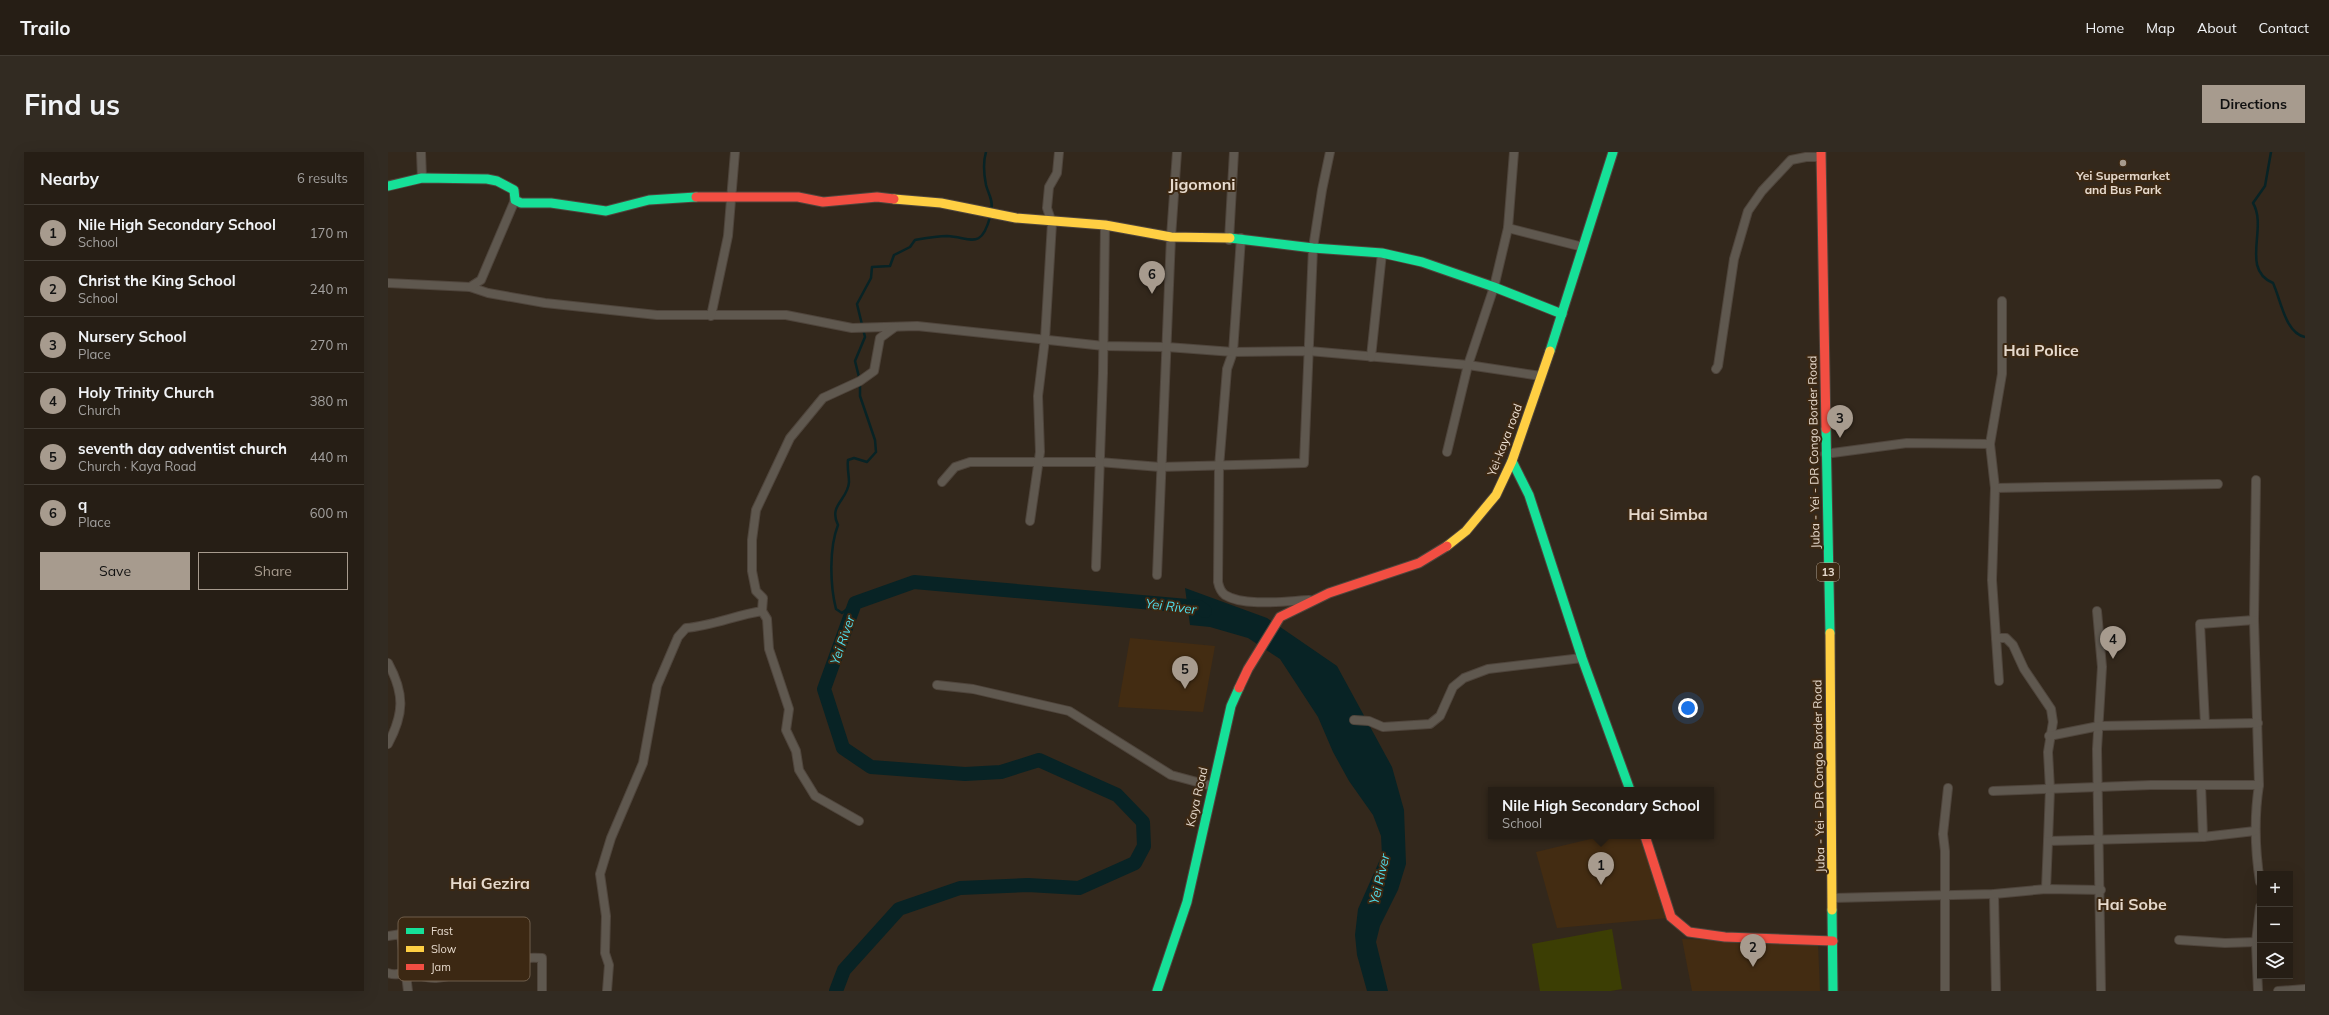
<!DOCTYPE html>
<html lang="en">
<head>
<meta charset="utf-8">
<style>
	body { margin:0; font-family:Mulish,sans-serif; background:#322b22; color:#f1f3f6 }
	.controls { position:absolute; right:12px; bottom:12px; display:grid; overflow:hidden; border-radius:0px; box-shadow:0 4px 16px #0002 }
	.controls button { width:36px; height:36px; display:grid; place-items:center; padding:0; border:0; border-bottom:1px solid #423c34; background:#261e15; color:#f1f3f6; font:20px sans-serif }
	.you { position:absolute; left:1300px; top:556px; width:14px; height:14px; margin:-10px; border:3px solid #fff; border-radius:50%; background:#1a73e8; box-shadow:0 0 0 6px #1a73e833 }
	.badge { display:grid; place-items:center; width:26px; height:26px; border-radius:50%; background:#a79b8e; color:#111; font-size:13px; font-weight:700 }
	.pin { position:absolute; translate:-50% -33px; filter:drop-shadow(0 1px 2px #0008) }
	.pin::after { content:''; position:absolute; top:21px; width:14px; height:12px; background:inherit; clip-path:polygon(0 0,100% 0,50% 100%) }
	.popup { position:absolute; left:1100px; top:635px; width:226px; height:52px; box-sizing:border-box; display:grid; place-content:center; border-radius:0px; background:#261e15; filter:drop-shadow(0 1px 3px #0005); font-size:13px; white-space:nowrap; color:#a4a2a0 }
	.popup b { font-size:15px; color:#f1f3f6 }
	.popup::after { content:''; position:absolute; left:50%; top:100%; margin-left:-8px; border:8px solid transparent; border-top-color:#261e15 }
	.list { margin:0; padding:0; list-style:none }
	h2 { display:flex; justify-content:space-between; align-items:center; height:52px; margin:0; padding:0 16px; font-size:17px }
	h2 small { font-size:13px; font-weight:400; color:#a4a2a0 }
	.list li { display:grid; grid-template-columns:26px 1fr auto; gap:12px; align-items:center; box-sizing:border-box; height:56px; padding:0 16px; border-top:1px solid #423c34 }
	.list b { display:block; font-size:15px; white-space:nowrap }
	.list p { margin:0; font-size:13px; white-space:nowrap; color:#a4a2a0 }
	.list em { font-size:13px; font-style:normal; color:#a4a2a0 }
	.actions { display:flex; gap:8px; padding:12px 16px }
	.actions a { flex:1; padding:9px 0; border:1px solid #a79b8e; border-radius:0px; text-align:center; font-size:14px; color:#a79b8e }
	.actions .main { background:#a79b8e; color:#111 }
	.icon { flex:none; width:22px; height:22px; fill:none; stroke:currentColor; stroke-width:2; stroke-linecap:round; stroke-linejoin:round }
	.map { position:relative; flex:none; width:1917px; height:839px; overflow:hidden; border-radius:0px }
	header { display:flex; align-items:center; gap:24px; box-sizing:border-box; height:56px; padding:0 20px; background:#261e15; border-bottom:1px solid #423c34 }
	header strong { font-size:19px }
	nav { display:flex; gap:22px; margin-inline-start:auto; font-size:14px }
	.intro { display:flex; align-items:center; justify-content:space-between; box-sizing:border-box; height:96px; padding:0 24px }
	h1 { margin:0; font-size:28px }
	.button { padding:10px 18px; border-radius:0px; background:#a79b8e; color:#111; font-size:14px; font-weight:700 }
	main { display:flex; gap:24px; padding:0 24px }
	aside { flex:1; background:#261e15; border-radius:0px; box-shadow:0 4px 16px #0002 }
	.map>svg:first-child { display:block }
	.built { fill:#432c12 }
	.green { fill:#3c3e04 }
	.water { fill:#082325 }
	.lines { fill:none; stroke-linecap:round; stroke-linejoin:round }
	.stream { stroke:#082325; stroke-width:2.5 }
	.river { stroke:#082325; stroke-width:14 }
	.street-casing { stroke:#4f453c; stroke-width:10 }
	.fast-casing { stroke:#4f453c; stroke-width:11 }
	.slow-casing { stroke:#4f453c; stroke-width:11 }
	.jam-casing { stroke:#4f453c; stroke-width:11 }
	.street { stroke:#5f584f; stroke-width:8 }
	.fast { stroke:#16e098; stroke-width:9 }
	.slow { stroke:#ffcf43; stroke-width:9 }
	.jam { stroke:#f24e42; stroke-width:9 }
	.poi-dot { fill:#a79b8e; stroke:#3c2813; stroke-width:1.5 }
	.labels { text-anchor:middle; stroke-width:4; stroke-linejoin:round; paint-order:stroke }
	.shield { fill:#3c2813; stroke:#b3a494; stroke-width:1 }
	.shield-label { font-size:11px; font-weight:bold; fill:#e6d9cc }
	.poi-label { font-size:12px; font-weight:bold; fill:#e6d9cc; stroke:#3c2813 }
	.street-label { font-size:12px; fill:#e6d9cc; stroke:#3c2813 }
	.water-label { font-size:13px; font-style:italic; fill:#50deec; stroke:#3c2813 }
	.district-label { font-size:16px; font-weight:bold; fill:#e6d9cc; stroke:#3c2813 }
	.key { fill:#3c2813; stroke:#6f5d4a; stroke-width:1 }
	.key-label { font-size:11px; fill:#e6d9cc }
</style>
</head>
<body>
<header>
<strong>Trailo</strong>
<nav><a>Home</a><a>Map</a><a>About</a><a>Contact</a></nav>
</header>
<div class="intro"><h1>Find us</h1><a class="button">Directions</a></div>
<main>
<aside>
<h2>Nearby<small>6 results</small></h2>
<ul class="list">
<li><span class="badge">1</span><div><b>Nile High Secondary School</b><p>School</p></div><em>170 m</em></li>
<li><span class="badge">2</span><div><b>Christ the King School</b><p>School</p></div><em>240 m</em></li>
<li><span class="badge">3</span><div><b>Nursery School</b><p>Place</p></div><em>270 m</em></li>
<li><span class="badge">4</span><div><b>Holy Trinity Church</b><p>Church</p></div><em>380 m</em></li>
<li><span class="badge">5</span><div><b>seventh day adventist church</b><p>Church · Kaya Road</p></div><em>440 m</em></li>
<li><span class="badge">6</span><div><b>q</b><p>Place</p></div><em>600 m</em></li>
</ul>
<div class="actions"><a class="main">Save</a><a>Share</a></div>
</aside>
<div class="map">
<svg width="1917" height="839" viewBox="0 0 1917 839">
	<rect width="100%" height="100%" fill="#33281c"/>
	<g class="built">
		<polygon points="742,486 827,494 815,560 730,555"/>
		<polygon points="1215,684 1251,684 1280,766 1169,776 1148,700"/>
		<polygon points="1294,787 1430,791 1432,839 1304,839"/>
	</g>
	<polygon class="green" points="1224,777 1234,837 1223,839 1152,839 1144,792"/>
	<polygon class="water" points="797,436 879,466 949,514 1004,615 1016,658 1018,712 1010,738 992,774 988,790 1000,839 979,839 969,803 967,783 970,757 994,703 993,684 985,663 961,629 945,600 930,565 892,507 860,486 822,475 802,473"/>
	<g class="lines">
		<g class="stream">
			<path d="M598,0C595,10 596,23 598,33C600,41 606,50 603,58"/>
			<path d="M1883,0L1877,34L1865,51C1880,76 1852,117 1885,131C1893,148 1897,181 1917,185"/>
			<path d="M467,451L454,461L448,457C442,433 441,396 450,373C440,353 460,348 461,330C461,323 459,316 460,308L466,306L479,310L488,300L487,288L472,244V229L467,209L477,185L469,152L483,126L484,115L502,114L506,103L522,95L527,88C538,86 548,84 559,84C582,85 593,99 602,65"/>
		</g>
		<polyline class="river" points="448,839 456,818 511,757 572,736 640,733 691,736 747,711 756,694 755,670 729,643 651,608 613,620 577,622 483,615 455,596 436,537 467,451 526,430 811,455 817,459"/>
		<g class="street-casing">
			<g id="street">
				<polyline points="33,0 34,26"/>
				<polyline points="1120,76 1195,95"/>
				<path d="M853,86L845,200L839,217L831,315L830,430C831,435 833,440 837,443C856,455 899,449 921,448"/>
				<polyline points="841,88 846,0"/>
				<polyline points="0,131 82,135 100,141 157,151 269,163 398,163 464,176 529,174 716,194 779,195 845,200 921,199 1080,213 1153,224"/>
				<polyline points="82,135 93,128 127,48"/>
				<polyline points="323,164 340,84 347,0"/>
				<polyline points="983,205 994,101"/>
				<polyline points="1328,217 1330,214 1346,107 1360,59 1374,39 1403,8 1418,5 1433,5"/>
				<polyline points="1059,300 1080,213 1106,135 1120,76 1126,0"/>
				<polyline points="1437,302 1519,291 1602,292"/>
				<path d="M1868,328L1866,468L1871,633C1866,665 1867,698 1872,730"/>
				<polyline points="554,330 567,315 582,310 711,310 772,315 916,311 925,96 934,38 942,0"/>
				<polyline points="1607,336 1830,332"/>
				<polyline points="642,369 652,300 650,244 657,187 664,71 659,56 661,35 669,21 671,0"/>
				<polyline points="708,415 715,221 717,73"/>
				<polyline points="769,423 783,85 789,0"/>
				<polyline points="374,459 379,467 381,497 401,557 398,578 408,599 411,618 427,644 471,669"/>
				<polyline points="1709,459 1714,515 1709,597 1713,839"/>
				<polyline points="1608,486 1618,486 1625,493 1636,517 1663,557 1665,570 1660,600 1662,637 1660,689 1815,685 1867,679"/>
				<path d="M0,511C17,542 16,562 0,592"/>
				<polyline points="1611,529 1604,428 1607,336 1602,292 1614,222 1614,149"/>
				<polyline points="549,533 585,537 681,559 783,623 824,634"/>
				<polyline points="966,568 981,569 995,575 1042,572 1052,564 1065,535 1076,526 1100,517 1194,506"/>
				<polyline points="1817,572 1812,472 1866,468"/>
				<polyline points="1661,584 1711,574 1870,571"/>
				<polyline points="1813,633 1815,685"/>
				<polyline points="1605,639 1763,633 1871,633"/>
				<polyline points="1658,737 1660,689"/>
				<polyline points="1606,742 1608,839"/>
				<polyline points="1445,746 1606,742 1658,737 1713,738"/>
				<polyline points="0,784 13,782 20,839"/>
				<polyline points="1791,788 1837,791 1868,790"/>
				<path d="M0,821C7,824 11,821 18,821C28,821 38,827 48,826C86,822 114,803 154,806V839"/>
				<path d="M219,839L221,813L217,801L218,764L212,722L223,686L255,611L269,534L290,485L298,476C324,474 348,463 374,459L375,446L368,439L364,419V388L368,358L402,286L435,246L472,229L486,219L492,186L507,175"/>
				<polyline points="1557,839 1557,699 1555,682 1560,636"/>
				<polyline points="1870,839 1868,790 1872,755"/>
				<polyline points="1890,839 1917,837"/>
			</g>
		</g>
		<g class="fast-casing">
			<g id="fast">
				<polyline points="0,34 34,26 99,27 109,29 126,38 127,48 133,51 163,51 218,59 261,48 308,45"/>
				<polyline points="842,86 925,96 994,101 1034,110 1106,135 1174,162"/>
				<polyline points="1162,199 1225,0"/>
				<polyline points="1438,277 1442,481"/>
				<polyline points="1124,309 1141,343 1194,506 1242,638"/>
				<polyline points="1444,758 1445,839"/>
				<polyline points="769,839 799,750 843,554 851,536"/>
			</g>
		</g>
		<g class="slow-casing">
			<g id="slow">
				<polyline points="506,47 553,51 628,66 717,73 783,85 842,86"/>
				<polyline points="1059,394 1078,379 1108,343 1124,309 1162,199"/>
				<polyline points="1442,481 1444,758"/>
			</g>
		</g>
		<g class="jam-casing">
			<g id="jam">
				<polyline points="1433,0 1438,277"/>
				<polyline points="308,45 410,45 435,50 489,45 506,47"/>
				<polyline points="851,536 860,517 892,465 941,441 1031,411 1059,394"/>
				<polyline points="1257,684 1283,765 1301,780 1337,785 1445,789"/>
			</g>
		</g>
		<use href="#street" class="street"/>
		<use href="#fast" class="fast"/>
		<use href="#slow" class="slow"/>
		<use href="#jam" class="jam"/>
	</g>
	<circle class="poi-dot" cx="1735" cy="11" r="4"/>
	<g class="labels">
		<rect class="shield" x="1429" y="411" width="22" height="18" rx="3"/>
		<g class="shield-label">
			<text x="1440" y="424">13</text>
		</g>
		<g class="poi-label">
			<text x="1735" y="28">Yei Supermarket<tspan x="1735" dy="14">and Bus Park</tspan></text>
		</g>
		<g class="street-label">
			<text transform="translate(1117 288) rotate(-69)" y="4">Yei-kaya road</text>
			<text transform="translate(1426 300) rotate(-91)" y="4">Juba - Yei - DR Congo Border Road</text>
			<text transform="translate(1431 624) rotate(-91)" y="4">Juba - Yei - DR Congo Border Road</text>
			<text transform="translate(809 645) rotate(-77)" y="4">Kaya Road</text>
		</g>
		<g class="water-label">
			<text transform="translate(783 454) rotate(7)" y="5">Yei River</text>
			<text transform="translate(454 488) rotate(-71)" y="5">Yei River</text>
			<text transform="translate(991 727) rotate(-77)" y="5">Yei River</text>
		</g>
		<g class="district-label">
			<text x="814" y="38">Jigomoni</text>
			<text x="1653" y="204">Hai Police</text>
			<text x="1280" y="368">Hai Simba</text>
			<text x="102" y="737">Hai Gezira</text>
			<text x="1744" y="758">Hai Sobe</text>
		</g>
	</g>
	<rect x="10" y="765" width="132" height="64" rx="6" class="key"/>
	<rect x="18" y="776" width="18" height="6" fill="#16e098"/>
	<rect x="18" y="794" width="18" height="6" fill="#ffcf43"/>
	<rect x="18" y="812" width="18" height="6" fill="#f24e42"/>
	<g class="key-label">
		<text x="43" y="783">Fast</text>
		<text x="43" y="801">Slow</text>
		<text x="43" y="819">Jam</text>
	</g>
</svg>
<div class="controls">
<button>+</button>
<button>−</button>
<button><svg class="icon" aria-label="layers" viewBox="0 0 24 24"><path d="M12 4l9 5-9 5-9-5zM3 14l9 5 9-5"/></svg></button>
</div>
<div class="you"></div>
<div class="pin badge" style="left:1213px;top:733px">1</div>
<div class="popup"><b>Nile High Secondary School</b>School</div>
<div class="pin badge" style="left:1365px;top:815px">2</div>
<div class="pin badge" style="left:1452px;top:286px">3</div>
<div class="pin badge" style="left:1725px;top:507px">4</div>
<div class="pin badge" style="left:797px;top:537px">5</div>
<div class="pin badge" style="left:764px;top:142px">6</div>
</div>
</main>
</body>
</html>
